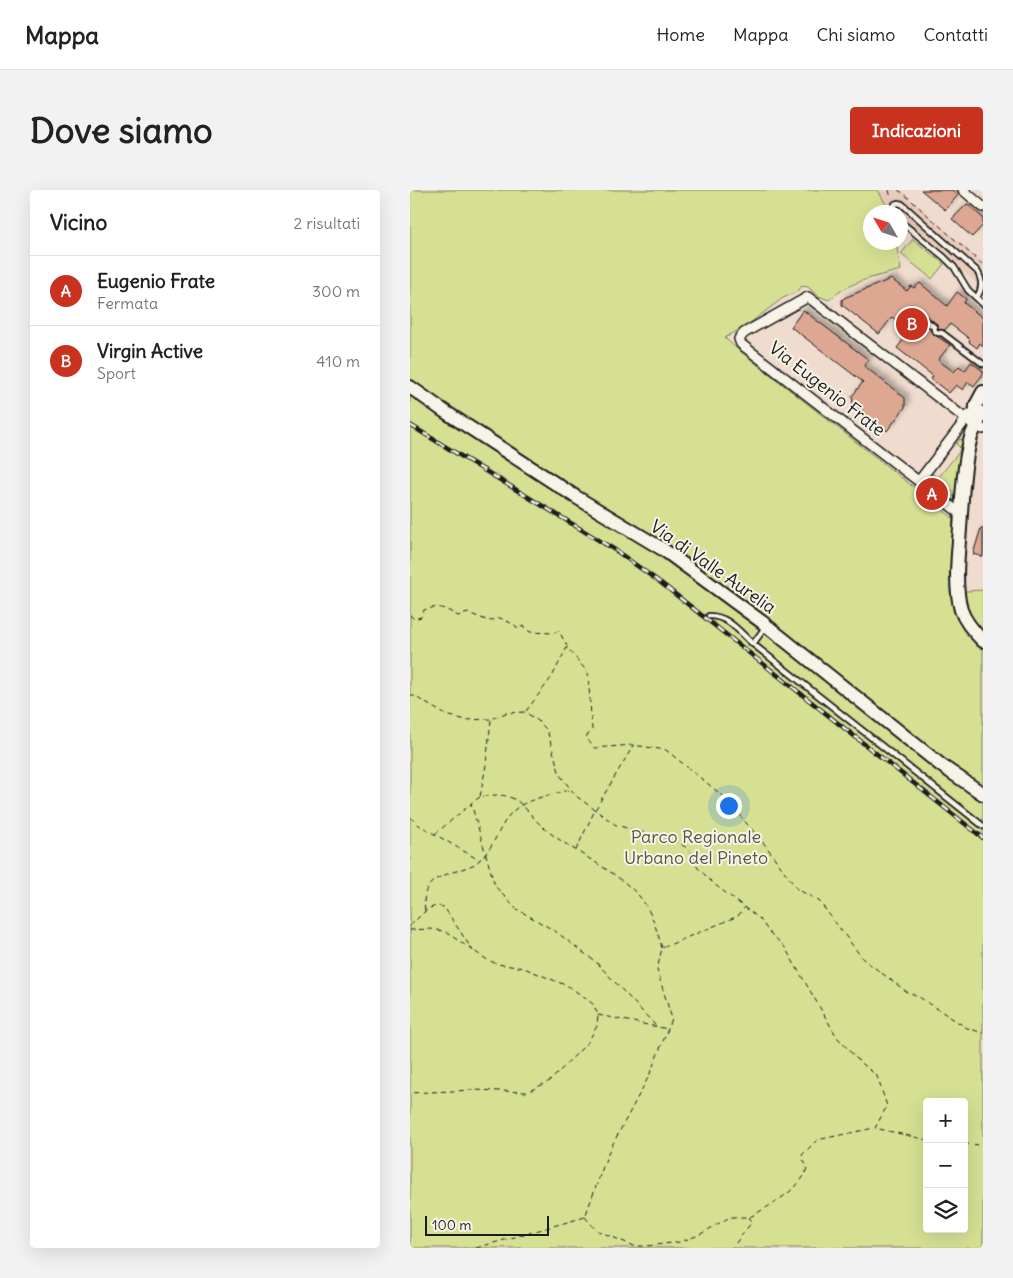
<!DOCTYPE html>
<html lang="it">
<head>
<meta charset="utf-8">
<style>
	body { margin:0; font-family:Delius,sans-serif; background:#f2f2f2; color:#222 }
	.controls { position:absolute; right:15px; bottom:15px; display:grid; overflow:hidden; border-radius:5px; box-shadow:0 5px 20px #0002 }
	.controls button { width:45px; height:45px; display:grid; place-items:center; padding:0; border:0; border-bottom:1px solid #e0e0e0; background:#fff; color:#222; font:25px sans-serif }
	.compass { position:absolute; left:453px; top:15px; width:45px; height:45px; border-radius:50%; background:#fff; box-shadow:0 5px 20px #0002; rotate:309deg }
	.scale { position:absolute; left:15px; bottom:12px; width:124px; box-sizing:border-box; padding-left:5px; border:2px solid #1c1c1c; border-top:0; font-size:14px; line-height:18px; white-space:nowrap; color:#1c1c1c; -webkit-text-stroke:4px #f7f3e8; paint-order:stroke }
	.you { position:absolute; left:318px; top:615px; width:18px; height:18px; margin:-12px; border:4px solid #fff; border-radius:50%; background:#1a73e8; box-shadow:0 0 0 8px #1a73e833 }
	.badge { display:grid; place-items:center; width:32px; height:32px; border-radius:50%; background:#c8321e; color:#fff; font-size:16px; font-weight:700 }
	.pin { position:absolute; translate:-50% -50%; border:2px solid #fff; box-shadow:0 1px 5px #0006 }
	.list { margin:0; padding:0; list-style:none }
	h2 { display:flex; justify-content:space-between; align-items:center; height:65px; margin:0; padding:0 20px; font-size:21px }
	h2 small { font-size:16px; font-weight:400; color:#767676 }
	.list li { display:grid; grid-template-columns:32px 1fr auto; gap:15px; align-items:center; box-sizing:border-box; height:70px; padding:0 20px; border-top:1px solid #e0e0e0 }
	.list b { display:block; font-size:19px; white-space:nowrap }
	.list p { margin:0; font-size:16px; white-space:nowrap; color:#767676 }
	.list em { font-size:16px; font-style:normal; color:#767676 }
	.icon { flex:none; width:28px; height:28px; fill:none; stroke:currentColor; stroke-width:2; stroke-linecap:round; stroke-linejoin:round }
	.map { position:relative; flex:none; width:573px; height:1058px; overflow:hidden; border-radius:5px }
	header { display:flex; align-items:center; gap:30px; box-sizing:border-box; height:70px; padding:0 25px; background:#fff; border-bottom:1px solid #e0e0e0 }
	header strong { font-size:24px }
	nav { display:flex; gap:28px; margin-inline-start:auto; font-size:18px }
	.intro { display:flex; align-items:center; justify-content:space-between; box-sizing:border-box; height:120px; padding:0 30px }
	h1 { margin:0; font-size:35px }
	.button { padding:12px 22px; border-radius:5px; background:#c8321e; color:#fff; font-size:18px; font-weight:700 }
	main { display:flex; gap:30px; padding:0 30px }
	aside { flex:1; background:#fff; border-radius:5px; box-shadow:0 5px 20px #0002 }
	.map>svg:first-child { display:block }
	.built { fill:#eaccbc }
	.green { fill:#d5e093; stroke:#787e58; fill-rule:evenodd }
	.building { fill:#dda792; stroke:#1c1c1c; filter:url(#shadow) }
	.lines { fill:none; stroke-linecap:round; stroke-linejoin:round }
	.lane-casing { stroke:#1c1c1c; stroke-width:8 }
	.street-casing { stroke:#1c1c1c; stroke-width:12 }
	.secondary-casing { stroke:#1c1c1c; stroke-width:16 }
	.path { stroke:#1c1c1c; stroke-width:1; stroke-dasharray:5 4; stroke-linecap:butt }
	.lane { stroke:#f7f3e8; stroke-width:4.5 }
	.street { stroke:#f7f3e8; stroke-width:9 }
	.secondary { stroke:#f7f3e8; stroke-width:12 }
	.rail-casing { stroke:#1c1c1c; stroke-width:4.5 }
	.rail { stroke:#f7f3e8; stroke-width:2.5; stroke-dasharray:8; stroke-linecap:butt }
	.labels { text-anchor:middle; stroke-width:4; stroke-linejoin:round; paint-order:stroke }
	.street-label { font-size:18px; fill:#1c1c1c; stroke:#f7f3e8 }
	.park-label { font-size:18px; fill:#545740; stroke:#f7f3e8 }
</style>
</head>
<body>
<header>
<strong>Mappa</strong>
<nav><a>Home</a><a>Mappa</a><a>Chi siamo</a><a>Contatti</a></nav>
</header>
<div class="intro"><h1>Dove siamo</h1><a class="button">Indicazioni</a></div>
<main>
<aside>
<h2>Vicino<small>2 risultati</small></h2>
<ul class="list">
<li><span class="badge">A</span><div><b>Eugenio Frate</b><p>Fermata</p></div><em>300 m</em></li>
<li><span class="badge">B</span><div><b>Virgin Active</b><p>Sport</p></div><em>410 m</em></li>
</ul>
</aside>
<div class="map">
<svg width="573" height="1058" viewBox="0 0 573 1058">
	<defs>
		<filter id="shadow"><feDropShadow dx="4" dy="-4" stdDeviation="2.5" flood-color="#0004"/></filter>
	</defs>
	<rect width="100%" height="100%" fill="#efdcce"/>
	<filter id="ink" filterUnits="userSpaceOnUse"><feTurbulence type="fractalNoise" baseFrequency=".02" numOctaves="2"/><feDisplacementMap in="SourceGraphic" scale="10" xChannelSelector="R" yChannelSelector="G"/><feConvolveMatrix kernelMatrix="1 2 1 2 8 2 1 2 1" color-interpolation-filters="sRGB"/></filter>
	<g filter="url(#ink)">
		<polygon class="built" points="460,0 490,0 573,73 573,99 491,26 490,22 486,22"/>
		<g class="green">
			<path d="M0,0H468L480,22H460V52L486,53L491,80C465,87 440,91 419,110L408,106L398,97L392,96L387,102L373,108L340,133L315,148L325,157L543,328L540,402L573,400V1058H0ZM517,912H554V1039H517Z"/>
			<polygon points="503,49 534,74 522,89 491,64"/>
			<polygon points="550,249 554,250 546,309 542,310 541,308 545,303 527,289 523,294 518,291 523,284 528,288 549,262 550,257 546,254"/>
		</g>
		<g class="building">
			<polygon points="511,0 542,0 548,5 535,20"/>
			<polygon points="557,14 573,28 573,35 562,47 542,29"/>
			<polygon points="481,89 497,101 501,96 504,98 510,93 537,116 547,102 556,109 554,113 573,128 573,156 570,153 567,158 559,152 560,150 557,147 540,134 535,140 529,139 527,134 508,119 504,118 502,122 503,125 520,139 522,143 540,155 528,170 544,182 549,176 555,181 561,172 573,181 573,184 564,196 558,192 553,200 546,195 539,203 521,189 523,186 487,158 500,141 482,127 469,144 432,115 432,110 434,108"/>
			<polygon points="393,120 459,170 454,176 495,208 495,217 477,241 443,214 442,206 453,192 381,137"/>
			<polygon points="571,338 573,338 573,367 563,364"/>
		</g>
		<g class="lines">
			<g class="lane-casing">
				<g id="lane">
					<path d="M483,22L485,14L488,13L492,14L567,81C573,90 573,98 567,107"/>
					<polyline points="490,31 534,67 544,77 558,100 573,114"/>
					<polyline points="506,122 524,137 524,140 528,143 532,143 573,174"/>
					<path d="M299,426C319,426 329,442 343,454"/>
					<polyline points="356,436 343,454 573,636"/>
				</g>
			</g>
			<g class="street-casing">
				<g id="street">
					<polyline points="553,0 573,17"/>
					<polyline points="509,291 560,224"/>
					<polyline points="551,324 331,154 329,149 334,143 398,107 565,236 573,239"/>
				</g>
			</g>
			<g class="secondary-casing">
				<g id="secondary">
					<polyline points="0,197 34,221 166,307 254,360 352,432 532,576 573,604"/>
					<path d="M573,223C568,232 564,238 561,247C553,276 552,309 550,339C548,365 544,395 551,420C555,432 564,442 573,451"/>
					<polyline points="565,235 566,215 573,202"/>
				</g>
			</g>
			<g class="path">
				<polyline points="479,0 481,8"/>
				<polyline points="488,0 493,3 573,75"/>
				<path d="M0,425L4,429L11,427L14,420C30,415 34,418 48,426L58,423L79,431L90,428L105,435L108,439L113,436L120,442L142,443L149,441L157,456"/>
				<polyline points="0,505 4,506 36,525 56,530 81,529 96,523 115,522 127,530 137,540 150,585 166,606 206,635 267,652 277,658 282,664 287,677 304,694 350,729 359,742 374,756 427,847 447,869 467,886 477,916 465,938 517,950"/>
				<polyline points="116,521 142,487 157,457 178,483 182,540 176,547 184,558 223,555 256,560 313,606 356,656 387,699 409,711 453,769 497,802 506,805 557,838 573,843"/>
				<path d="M81,530L76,575L70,607C83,605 92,603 104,609C115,615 124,630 134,638C162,662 214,684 233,711C243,726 247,741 252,758"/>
				<polyline points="70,607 61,613 85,696 105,718 145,741 187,773 246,836"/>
				<polyline points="0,627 9,635 69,670"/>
				<polyline points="25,644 61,614"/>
				<polyline points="166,660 185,620 223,556"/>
				<path d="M15,721C10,691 28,687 52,679C57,677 62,676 66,673C83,661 88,638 101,623C117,607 141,606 161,599"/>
				<path d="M0,736C11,726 18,713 34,717L63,761"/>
				<polyline points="0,740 20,739 34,741 76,769 87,774 114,778 160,797 183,814 188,825 187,836 178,852 140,891 117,902 63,900 0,903"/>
				<polyline points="188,825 258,839"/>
				<polyline points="554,954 573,955"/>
				<polyline points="175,1027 186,1040 224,1056 237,1056 270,1052 289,1045 320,1027 339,1027 342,1032 322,1058"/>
				<path d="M340,1027C357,1017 396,997 397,976L393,970L392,965L407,950L464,938"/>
				<polyline points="66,1058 175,1027 198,963 239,886 262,829 247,780 252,758 328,726 334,718"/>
			</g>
			<use href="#lane" class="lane"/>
			<use href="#street" class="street"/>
			<use href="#secondary" class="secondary"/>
			<g class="rail-casing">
				<polyline id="rail" points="0,235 205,360 251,393 573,648"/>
			</g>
			<use href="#rail" class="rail"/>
		</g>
	</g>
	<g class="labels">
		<g class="street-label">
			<text transform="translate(417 199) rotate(38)" y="6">Via Eugenio Frate</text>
			<text transform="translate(303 377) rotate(35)" y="6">Via di Valle Aurelia</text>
		</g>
		<g class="park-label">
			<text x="286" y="653">Parco Regionale<tspan x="286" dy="21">Urbano del Pineto</tspan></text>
		</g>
	</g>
</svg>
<div class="controls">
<button>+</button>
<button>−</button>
<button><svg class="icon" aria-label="layers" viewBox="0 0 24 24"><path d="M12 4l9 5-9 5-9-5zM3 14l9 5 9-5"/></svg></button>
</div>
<svg class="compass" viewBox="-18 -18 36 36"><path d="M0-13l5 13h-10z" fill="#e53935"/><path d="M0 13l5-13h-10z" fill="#767676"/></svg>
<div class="scale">100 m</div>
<div class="you"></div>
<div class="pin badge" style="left:522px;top:304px">A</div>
<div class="pin badge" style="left:502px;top:134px">B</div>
</div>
</main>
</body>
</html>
